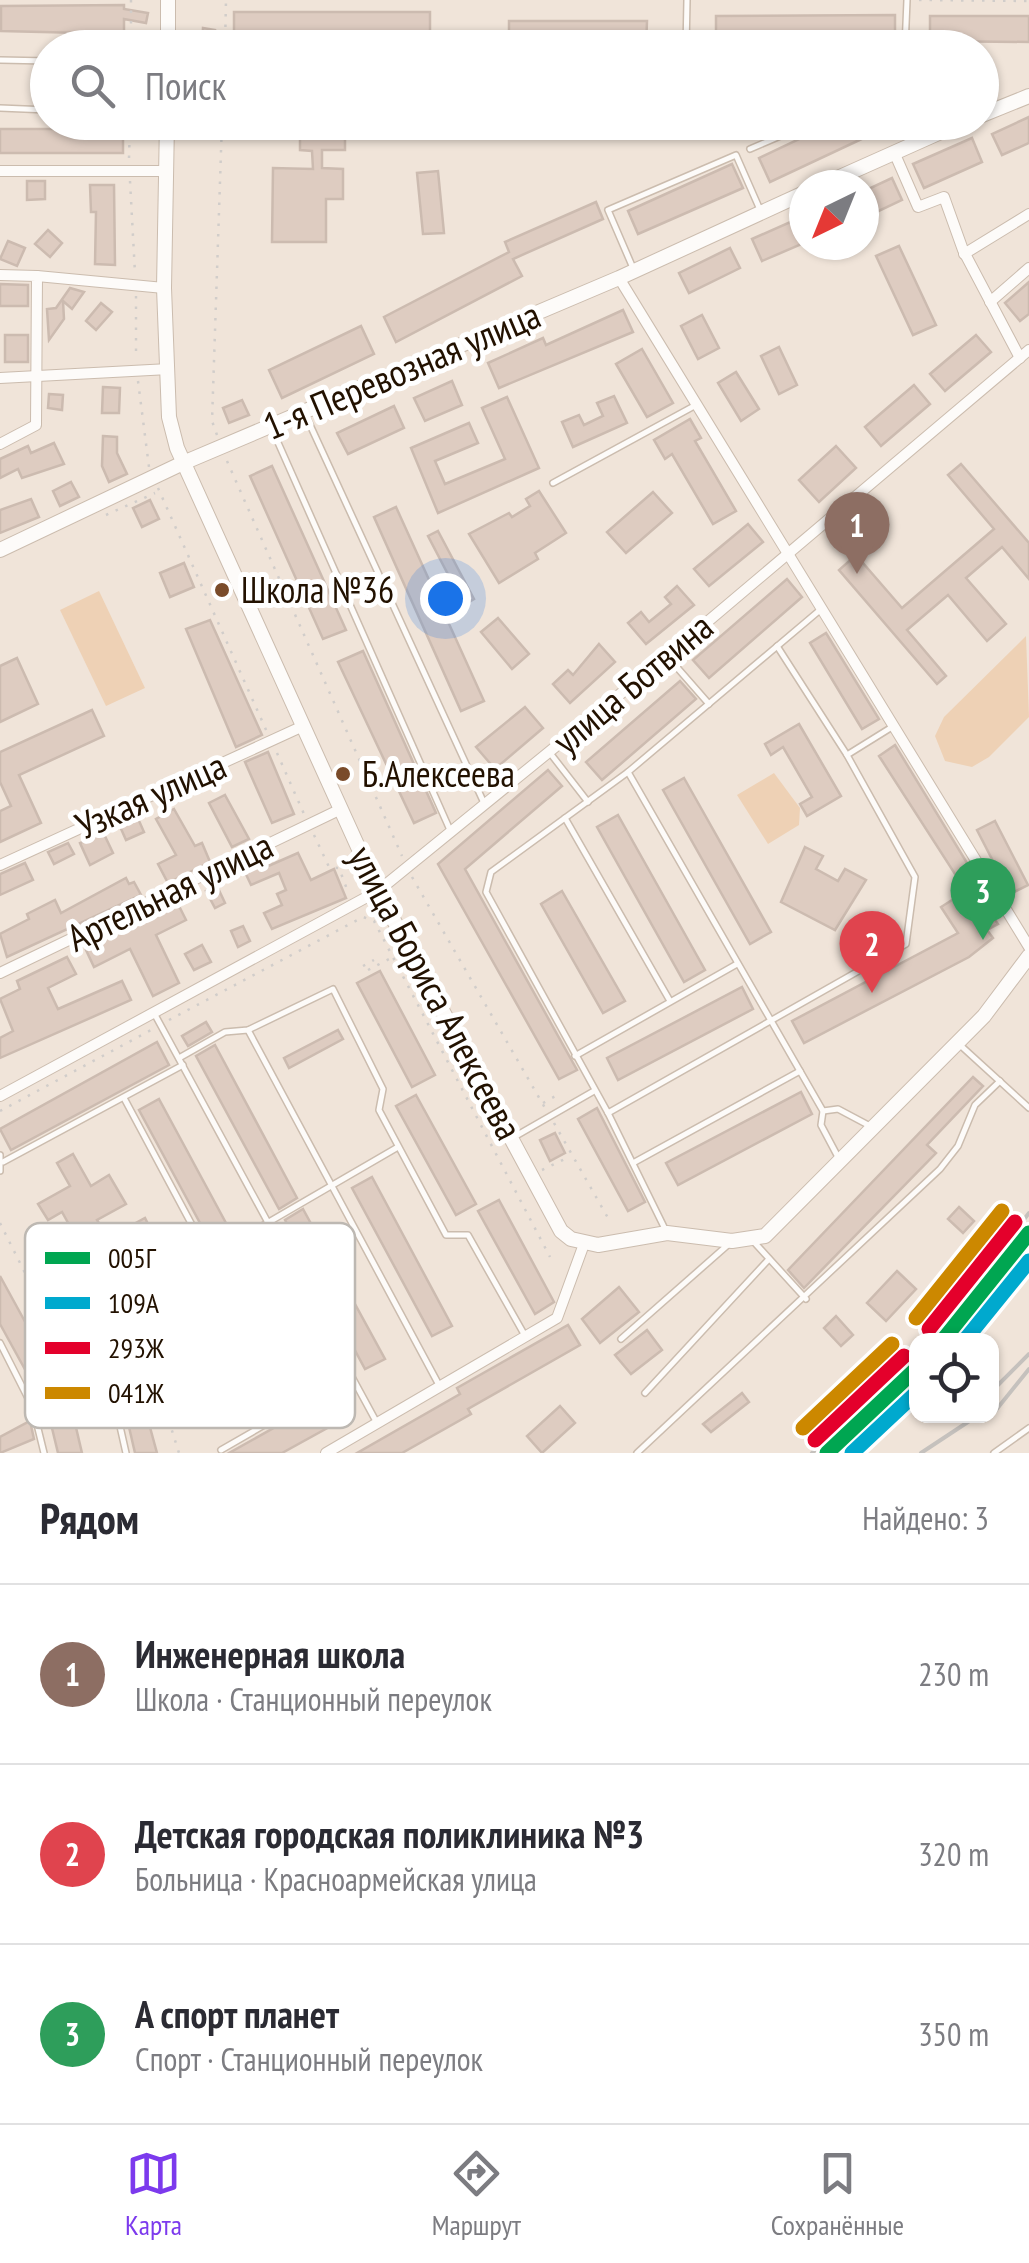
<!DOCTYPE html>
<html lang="ru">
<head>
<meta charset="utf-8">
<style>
	body { margin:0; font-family:"PT Sans Narrow",sans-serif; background:#f7f7f7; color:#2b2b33 }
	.controls { position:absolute; right:30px; bottom:30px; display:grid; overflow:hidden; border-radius:20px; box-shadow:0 2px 8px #0004 }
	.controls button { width:90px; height:90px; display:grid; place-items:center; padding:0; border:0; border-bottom:2px solid #e1e1e2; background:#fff; color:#2b2b33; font:50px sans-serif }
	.compass { position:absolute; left:789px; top:170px; width:90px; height:90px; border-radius:50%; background:#fff; box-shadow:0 2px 8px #0004; rotate:223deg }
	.you { position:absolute; left:445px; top:598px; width:35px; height:35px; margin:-25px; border:8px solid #fff; border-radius:50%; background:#1a73e8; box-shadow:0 0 0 15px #1a73e833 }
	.badge { display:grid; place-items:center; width:65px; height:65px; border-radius:50%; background:#7c3aed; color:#fff; font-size:32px; font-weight:700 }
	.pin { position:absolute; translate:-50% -82px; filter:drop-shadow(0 2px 5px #0008) }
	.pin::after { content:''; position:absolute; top:52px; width:35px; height:30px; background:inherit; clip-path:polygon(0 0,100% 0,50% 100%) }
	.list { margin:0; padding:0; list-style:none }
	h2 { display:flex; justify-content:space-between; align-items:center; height:130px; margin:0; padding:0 40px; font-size:42px }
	h2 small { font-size:32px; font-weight:400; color:#7c7c81 }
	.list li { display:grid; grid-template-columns:65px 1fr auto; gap:30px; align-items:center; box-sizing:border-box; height:180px; padding:0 40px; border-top:2px solid #e1e1e2 }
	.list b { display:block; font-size:38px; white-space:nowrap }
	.list p { margin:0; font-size:32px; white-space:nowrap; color:#7c7c81 }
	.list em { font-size:32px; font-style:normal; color:#7c7c81 }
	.icon { flex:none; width:55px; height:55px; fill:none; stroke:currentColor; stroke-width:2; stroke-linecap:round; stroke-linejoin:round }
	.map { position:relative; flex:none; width:1029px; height:1453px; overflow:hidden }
	.search { position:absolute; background:#fff; box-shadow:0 2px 8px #0004; left:30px; right:30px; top:30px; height:110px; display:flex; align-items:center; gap:25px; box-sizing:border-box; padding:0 35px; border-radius:55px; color:#7c7c81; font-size:38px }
	.sheet { height:670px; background:#fff }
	nav { display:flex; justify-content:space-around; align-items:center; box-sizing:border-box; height:140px; border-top:2px solid #e1e1e2; background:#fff; font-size:28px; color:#7c7c81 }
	nav a { display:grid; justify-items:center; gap:5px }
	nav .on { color:#7c3aed }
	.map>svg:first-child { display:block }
	.green { fill:#eed1b5 }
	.building { fill:#deccc1; stroke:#ccbbb0; stroke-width:2.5 }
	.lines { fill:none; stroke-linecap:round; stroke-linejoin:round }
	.lane-casing { stroke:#cbbcae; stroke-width:8 }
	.street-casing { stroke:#cbbcae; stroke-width:12 }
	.secondary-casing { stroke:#cbbcae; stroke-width:16 }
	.path { stroke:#d1cdca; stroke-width:2.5; stroke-dasharray:2.5 8; stroke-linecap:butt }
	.lane { stroke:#fdfbf9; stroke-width:5 }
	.street { stroke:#fdfbf9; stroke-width:10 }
	.secondary { stroke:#fdfbf9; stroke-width:14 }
	.rail { stroke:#c5c1bd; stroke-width:4 }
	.rail-1-casing { stroke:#fff; stroke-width:22 }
	.rail-2-casing { stroke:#fff; stroke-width:22 }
	.rail-3-casing { stroke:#fff; stroke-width:22 }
	.rail-4-casing { stroke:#fff; stroke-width:22 }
	.rail-1 { stroke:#00a651; stroke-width:15 }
	.rail-2 { stroke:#00a9ce; stroke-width:15 }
	.rail-3 { stroke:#e4002b; stroke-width:15 }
	.rail-4 { stroke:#c80; stroke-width:15 }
	.bus-dot { fill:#7a4b2a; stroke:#fff; stroke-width:4 }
	.labels { text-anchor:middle; stroke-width:10; stroke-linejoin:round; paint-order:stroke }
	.bus-label { font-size:36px; fill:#210; stroke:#fff; text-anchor:start }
	.street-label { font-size:38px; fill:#210; stroke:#fff }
	.key { fill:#fff; stroke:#bdb8b2; stroke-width:2.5 }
	.key-label { font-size:28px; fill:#210 }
</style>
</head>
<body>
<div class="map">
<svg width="1029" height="1453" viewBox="0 0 1029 1453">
	<rect width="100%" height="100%" fill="#f0e4d9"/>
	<g class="green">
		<polygon points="99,591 145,688 106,706 60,610"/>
		<polygon points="1026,636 1029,717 989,757 972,767 945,761 935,736 944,717"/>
		<polygon points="774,773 800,808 799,825 768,844 737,795"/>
	</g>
	<g class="building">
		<polygon points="124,5 124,9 148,13 146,23 124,19 124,34 1,31 1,6"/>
		<rect x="234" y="12" width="196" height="29"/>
		<polygon points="895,15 895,42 716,43 716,16"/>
		<polygon points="930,16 1029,16 1029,42 930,41"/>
		<polygon points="509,21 647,21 646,48 509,48"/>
		<polygon points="203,28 215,30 213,48 202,48"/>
		<polygon points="1029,117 1029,143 1002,155 992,134"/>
		<polygon points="835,122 911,122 888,134 885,128 770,182 759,158"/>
		<polygon points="300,125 345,126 345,150 322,150 322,168 343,169 343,199 326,199 326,242 272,242 273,168 313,169 312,151 300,150"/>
		<rect x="0" y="129" width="123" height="24"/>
		<polygon points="972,138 982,162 924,188 913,164"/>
		<polygon points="732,164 743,188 638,234 628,211"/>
		<polygon points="438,171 444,233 423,234 417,173"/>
		<polygon points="892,178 902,200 864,218 864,191"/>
		<polygon points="27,181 45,181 45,199 27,200"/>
		<polygon points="90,185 114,185 115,265 95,264 96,212 91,212"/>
		<polygon points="596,202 603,219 513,259 522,276 396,342 384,317 509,252 505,242"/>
		<polygon points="804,216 804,243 762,261 752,239"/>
		<polygon points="48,230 62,243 50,257 35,244"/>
		<polygon points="8,241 25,248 17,266 0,259"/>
		<polygon points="899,246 936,325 913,335 876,256"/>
		<polygon points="730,248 740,268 689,293 679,273"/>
		<polygon points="1029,282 1029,314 1020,321 1005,303"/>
		<polygon points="0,284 28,285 28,306 0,306"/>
		<polygon points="70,288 84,292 72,309 63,301 64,319 49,340 47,309 56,308"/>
		<polygon points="101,303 112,312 96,330 86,321"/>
		<polygon points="623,310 633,332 499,388 488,363 543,338 546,345"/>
		<polygon points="702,315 719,348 698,359 681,326"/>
		<polygon points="361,326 374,354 282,398 269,370"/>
		<rect x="5" y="335" width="23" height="27"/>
		<polygon points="976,335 991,352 945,391 930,374"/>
		<polygon points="779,347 797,385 779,394 761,356"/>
		<polygon points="642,349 673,403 647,417 616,364"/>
		<polygon points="736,372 759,409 741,421 718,383"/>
		<polygon points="452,381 462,405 425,421 414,398"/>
		<polygon points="914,385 930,404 881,446 865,427"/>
		<polygon points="103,387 120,388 119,413 102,413"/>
		<polygon points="49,394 63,395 62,410 48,408"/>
		<polygon points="614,396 627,423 573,447 562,422 579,415 584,425 603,416 597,403"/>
		<polygon points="507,397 539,468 438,513 411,448 469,423 478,443 435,461 445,484 505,459 482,408"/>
		<polygon points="242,400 249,415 229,423 223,408"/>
		<polygon points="394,406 404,428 348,454 337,433"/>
		<polygon points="690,419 701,438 695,441 736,511 713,524 672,454 665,459 654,440"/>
		<polygon points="103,436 117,437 117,453 127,474 109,482 102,466"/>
		<polygon points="54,443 64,464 22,478 18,469 0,478 0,459 28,446 31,453"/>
		<polygon points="836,446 856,468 819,502 799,480"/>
		<polygon points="961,464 1029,543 1029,579 1002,547 966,578 1006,624 987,641 948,595 907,630 946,676 937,684 839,570 856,555 902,608 994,529 948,475"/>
		<polygon points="272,466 346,630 323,639 250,476"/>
		<polygon points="71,482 79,497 60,506 53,491"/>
		<polygon points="539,491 566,533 535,553 538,559 499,583 469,534 509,513 512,517 530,506 526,499"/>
		<polygon points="653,492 672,513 626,553 607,532"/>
		<polygon points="31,499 39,517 0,533 0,510"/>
		<polygon points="150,500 159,519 142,527 133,508"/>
		<polygon points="396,507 484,701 461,711 374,517"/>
		<polygon points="748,524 763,542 709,586 694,569"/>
		<polygon points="438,531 474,599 464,605 428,536"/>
		<polygon points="184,563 194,587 170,597 160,573"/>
		<polygon points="787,579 802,597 709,678 693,660"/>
		<polygon points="677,586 694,605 646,644 628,623 641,612 649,622 671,604 665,597"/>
		<polygon points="498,618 529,654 512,669 481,632"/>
		<polygon points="210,620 262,735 236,747 186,629"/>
		<polygon points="826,633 879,719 862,729 810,643"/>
		<polygon points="599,644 615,662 570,703 553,684 568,670 573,675"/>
		<polygon points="363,651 436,813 414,823 338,662"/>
		<polygon points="17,658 38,704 0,722 0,666"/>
		<polygon points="680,681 696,699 602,780 586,762"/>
		<polygon points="525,707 543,728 495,769 476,747"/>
		<polygon points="92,710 104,736 19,775 41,823 0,842 0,811 11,806 0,782 0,752"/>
		<polygon points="799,724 841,796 807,816 800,804 812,797 783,747 771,755 765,744"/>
		<polygon points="895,745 997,912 992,916 998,924 987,930 993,938 969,957 804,1043 792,1021 958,933 941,907 966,891 879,756"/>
		<polygon points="268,752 294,814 272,823 245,762"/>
		<polygon points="548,770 562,786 465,869 577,1070 559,1079 438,864"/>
		<polygon points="684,778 771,932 750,944 663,790"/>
		<polygon points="225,795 249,839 232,847 209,803"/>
		<polygon points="174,809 195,846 202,843 210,862 168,883 158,864 176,855 156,819"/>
		<polygon points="136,814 144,832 126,840 118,822"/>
		<polygon points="618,815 705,970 684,982 597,827"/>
		<polygon points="995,821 1028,885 1010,894 977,830"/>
		<polygon points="103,832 113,853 90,865 80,843"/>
		<polygon points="68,843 74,854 54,864 48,852"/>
		<polygon points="805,847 823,856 816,869 838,881 845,869 866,880 835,930 781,902"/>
		<polygon points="298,853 311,880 334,869 346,898 272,929 264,913 282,905 277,894 286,890 279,873 251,885 243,868 263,860 266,867"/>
		<polygon points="25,863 33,880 0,895 0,874"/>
		<polygon points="126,878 129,884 134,882 141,895 7,957 0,934 29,919 27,914 55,900 61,913"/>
		<polygon points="217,886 225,903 215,908 206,891"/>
		<polygon points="562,891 625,1001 603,1013 541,904"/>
		<polygon points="176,900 186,920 156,935 179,983 153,996 130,949 94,967 86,950"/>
		<polygon points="243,926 250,941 238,947 231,931"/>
		<polygon points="202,945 211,962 194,970 185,954"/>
		<polygon points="67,957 76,974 48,988 58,1009 122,981 131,1000 0,1058 0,1038 13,1031 0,999 20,989 17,981"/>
		<polygon points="380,971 435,1075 412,1087 357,983"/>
		<polygon points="742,987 753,1009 618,1080 607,1058"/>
		<polygon points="206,1022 212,1032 188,1046 182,1036"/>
		<polygon points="338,1030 343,1039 289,1068 284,1058"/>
		<polygon points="157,1042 169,1065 11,1150 0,1129"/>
		<polygon points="215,1045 297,1198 279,1209 196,1056"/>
		<polygon points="973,1077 983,1086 927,1145 936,1153 804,1288 788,1270"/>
		<polygon points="801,1092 812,1114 678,1185 666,1163"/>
		<polygon points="416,1095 476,1204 456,1215 396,1106"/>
		<polygon points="159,1099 233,1236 213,1247 139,1110"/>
		<polygon points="597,1108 645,1202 628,1211 578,1119"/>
		<polygon points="555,1133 565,1153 550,1161 540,1140"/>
		<polygon points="73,1154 91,1186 109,1175 126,1204 97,1220 108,1238 145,1218 151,1230 126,1244 143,1275 125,1285 115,1266 83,1284 72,1265 87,1257 62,1212 48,1220 38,1204 70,1186 57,1163"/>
		<polygon points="372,1177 452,1326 432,1336 352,1188"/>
		<polygon points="499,1200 554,1302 535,1314 478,1211"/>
		<polygon points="959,1207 974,1221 963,1233 948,1219"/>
		<polygon points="303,1209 385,1359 365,1369 285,1220"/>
		<polygon points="897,1271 916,1289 886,1321 867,1303"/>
		<polygon points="0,1276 58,1382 38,1393 0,1324"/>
		<polygon points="619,1287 639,1312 600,1343 582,1319"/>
		<polygon points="836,1316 853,1335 841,1346 824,1328"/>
		<polygon points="568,1325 580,1345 468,1409 471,1414 402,1453 357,1453 460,1394 457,1388"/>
		<polygon points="647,1330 662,1350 631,1374 615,1355"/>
		<polygon points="742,1393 749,1402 711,1432 703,1424"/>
		<polygon points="142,1398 157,1453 135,1453 123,1401"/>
		<polygon points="327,1398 340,1421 282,1453 229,1453"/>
		<polygon points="560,1406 575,1423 542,1453 527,1436"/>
		<polygon points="74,1419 82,1453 58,1453 51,1424"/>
		<polygon points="30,1421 34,1439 0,1453 0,1437"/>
	</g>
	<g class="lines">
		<g class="lane-casing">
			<g id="lane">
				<polyline points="686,48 687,0"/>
				<polyline points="905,48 907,0"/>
				<polyline points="0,60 48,61"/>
				<polyline points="0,108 48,110"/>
				<polyline points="923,122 928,134"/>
				<polyline points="750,149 813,122"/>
				<polyline points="633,268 608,210 736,155 761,212"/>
				<polyline points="305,414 484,803"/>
				<polyline points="272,429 450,830"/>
				<polyline points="553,483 696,405"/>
				<polyline points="667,656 709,704"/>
				<polyline points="550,753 588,802"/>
				<polyline points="847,755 892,727"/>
				<polyline points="628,772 823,1111 821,1125 838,1157"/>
				<polyline points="565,818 670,1001"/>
				<polyline points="154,1013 377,1423"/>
				<polyline points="248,1030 439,1385"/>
				<polyline points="960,1045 1029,1108"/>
				<polyline points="575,1056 737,964"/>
				<polyline points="179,1058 225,1032 248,1030 333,989 383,1089 379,1110 446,1235 468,1235 524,1334"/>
				<polyline points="124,1098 207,1253 214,1254 398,1147"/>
				<polyline points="823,1111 838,1109 870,1126"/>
				<polyline points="608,1113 906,944 915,877 847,755 777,646"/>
				<polyline points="514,1137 594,1091"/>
				<polyline points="0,1155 0,1171"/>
				<polyline points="3,1162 183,1065"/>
				<polyline points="633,1163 800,1071"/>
				<polyline points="665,1229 608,1113 486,892 491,872 628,772 820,610"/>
				<polyline points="754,1242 806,1299"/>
				<polyline points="621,1339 730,1243"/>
				<polyline points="0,1343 33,1408 44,1453"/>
				<polyline points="110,1382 126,1453"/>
				<polyline points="645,1393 769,1259"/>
				<polyline points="33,1408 118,1379"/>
				<polyline points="221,1450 351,1375"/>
				<polyline points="637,1453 940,1169 958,1146 975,1105 1000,1081"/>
				<polyline points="994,1453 1029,1428"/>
			</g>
		</g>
		<g class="street-casing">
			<g id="street">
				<polyline points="894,152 918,207 944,197 963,250 1020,358"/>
				<polyline points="0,171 164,171"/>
				<polyline points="964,254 1029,214"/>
				<polyline points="0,275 37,276 36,425 0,444"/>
				<polyline points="37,276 164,288"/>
				<polyline points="619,278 1029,947"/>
				<polyline points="990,302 1029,268"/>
				<polyline points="0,378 169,369"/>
				<polyline points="0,865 301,727"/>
				<polyline points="0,973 339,810"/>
				<polyline points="0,1096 378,891 667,656 1029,350"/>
				<polyline points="326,1453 557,1318 584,1244"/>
			</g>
		</g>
		<g class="secondary-casing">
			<g id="secondary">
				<polyline points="168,48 168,0"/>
				<polyline points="982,115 1029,96"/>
				<polyline points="167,122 164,288 169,417 177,448 378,891 561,1231 571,1239 598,1245 667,1233 732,1241 765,1236 984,1016 1029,956"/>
				<polyline points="822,185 963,122"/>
				<polyline points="0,550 183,463 619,278 804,193"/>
			</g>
		</g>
		<g class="path">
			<polyline points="131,0 131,48"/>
			<polyline points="919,0 1029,1"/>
			<polyline points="225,48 226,0"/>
			<polyline points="755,139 761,122"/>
			<polyline points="129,158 130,122"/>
			<polyline points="130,181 135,273"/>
			<polyline points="136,296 136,358"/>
			<polyline points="138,381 149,467"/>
			<polyline points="217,435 212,421 222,122"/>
			<polyline points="227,461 402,856"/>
			<polyline points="158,488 267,732"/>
			<polyline points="106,515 155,493"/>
			<polyline points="277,753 304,814"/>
			<polyline points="314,835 329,867 339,868 348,892"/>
			<polyline points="412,877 545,1108"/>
			<polyline points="363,966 374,960"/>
			<polyline points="368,970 391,958"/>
			<polyline points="169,1020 363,917 374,921 550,1257"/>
			<polyline points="543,1103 561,1093"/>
			<polyline points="0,1111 153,1029"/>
			<polyline points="554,1123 608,1218"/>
			<polyline points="542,1170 567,1158"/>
			<polyline points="0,1223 49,1321 89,1334 113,1373"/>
			<polyline points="128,1379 155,1376 179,1453"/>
		</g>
		<use href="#lane" class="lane"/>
		<use href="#street" class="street"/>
		<use href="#secondary" class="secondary"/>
		<g class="rail">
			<polyline points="930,1340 1029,1213"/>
			<polyline points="992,1391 1029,1354"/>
			<polyline points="992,1415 1029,1369"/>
			<polyline points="812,1453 916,1355"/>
			<polyline points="921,1453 977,1416"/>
		</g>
		<g class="rail-1-casing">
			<g id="rail-1">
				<polyline points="943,1340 1029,1233"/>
				<polyline points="827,1453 916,1369"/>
			</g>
		</g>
		<g class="rail-2-casing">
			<g id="rail-2">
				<polyline points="965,1340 1029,1261"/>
				<polyline points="852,1453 916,1393"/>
			</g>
		</g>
		<g class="rail-3-casing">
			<g id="rail-3">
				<polyline points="929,1329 1015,1222"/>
				<polyline points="815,1440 904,1356"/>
			</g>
		</g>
		<g class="rail-4-casing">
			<g id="rail-4">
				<polyline points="916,1318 1002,1211"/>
				<polyline points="803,1428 892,1344"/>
			</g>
		</g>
		<use href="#rail-1" class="rail-1"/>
		<use href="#rail-2" class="rail-2"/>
		<use href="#rail-3" class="rail-3"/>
		<use href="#rail-4" class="rail-4"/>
	</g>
	<g class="bus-dot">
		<circle cx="222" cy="590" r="9"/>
		<circle cx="343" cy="774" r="9"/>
	</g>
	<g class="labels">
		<g class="bus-label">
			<text x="241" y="603">Школа №36</text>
			<text x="362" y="787">Б.Алексеева</text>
		</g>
		<g class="street-label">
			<text transform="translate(402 371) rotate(-23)" y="13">1-я Перевозная улица</text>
			<text transform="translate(633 684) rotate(-40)" y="13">улица Ботвина</text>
			<text transform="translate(151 796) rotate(-24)" y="13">Узкая улица</text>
			<text transform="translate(170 892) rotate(-26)" y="13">Артельная улица</text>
			<text transform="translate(435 993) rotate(62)" y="13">улица Бориса Алексеева</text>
		</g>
	</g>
	<rect x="25" y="1223" width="330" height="205" rx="15" class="key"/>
	<rect x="45" y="1252" width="45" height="12" fill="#00a651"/>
	<rect x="45" y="1297" width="45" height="12" fill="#00a9ce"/>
	<rect x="45" y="1342" width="45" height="12" fill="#e4002b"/>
	<rect x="45" y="1387" width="45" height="12" fill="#c80"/>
	<g class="key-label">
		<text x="108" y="1268">005Г</text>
		<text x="108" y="1313">109А</text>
		<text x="108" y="1358">293Ж</text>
		<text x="108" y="1403">041Ж</text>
	</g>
</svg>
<div class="controls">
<button><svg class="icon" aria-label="locate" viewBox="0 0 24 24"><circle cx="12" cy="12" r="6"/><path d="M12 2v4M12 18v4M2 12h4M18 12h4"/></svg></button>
</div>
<svg class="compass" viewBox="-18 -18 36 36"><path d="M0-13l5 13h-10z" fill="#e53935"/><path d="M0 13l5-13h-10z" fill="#7c7c81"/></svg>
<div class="you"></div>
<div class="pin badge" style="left:857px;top:574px;background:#8d6e63">1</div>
<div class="pin badge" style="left:872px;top:993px;background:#e0444e">2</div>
<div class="pin badge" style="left:983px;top:940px;background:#2e9e5b">3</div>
<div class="search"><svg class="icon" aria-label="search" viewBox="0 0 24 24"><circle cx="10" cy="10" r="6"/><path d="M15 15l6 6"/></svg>Поиск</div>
</div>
<section class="sheet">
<h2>Рядом<small>Найдено: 3</small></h2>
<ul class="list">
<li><span class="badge" style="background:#8d6e63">1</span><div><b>Инженерная школа</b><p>Школа · Станционный переулок</p></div><em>230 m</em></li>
<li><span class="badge" style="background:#e0444e">2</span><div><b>Детская городская поликлиника №3</b><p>Больница · Красноармейская улица</p></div><em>320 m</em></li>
<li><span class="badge" style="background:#2e9e5b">3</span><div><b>А спорт планет</b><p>Спорт · Станционный переулок</p></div><em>350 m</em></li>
</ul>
</section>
<nav>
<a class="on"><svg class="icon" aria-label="map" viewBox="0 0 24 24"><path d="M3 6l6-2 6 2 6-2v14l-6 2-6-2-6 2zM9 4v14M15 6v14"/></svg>Карта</a>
<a><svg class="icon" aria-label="directions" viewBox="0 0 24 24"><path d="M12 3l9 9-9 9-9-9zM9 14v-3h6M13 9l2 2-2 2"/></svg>Маршрут</a>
<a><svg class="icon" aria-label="saved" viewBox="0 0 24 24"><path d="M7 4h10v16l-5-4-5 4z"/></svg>Сохранённые</a>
</nav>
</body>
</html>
